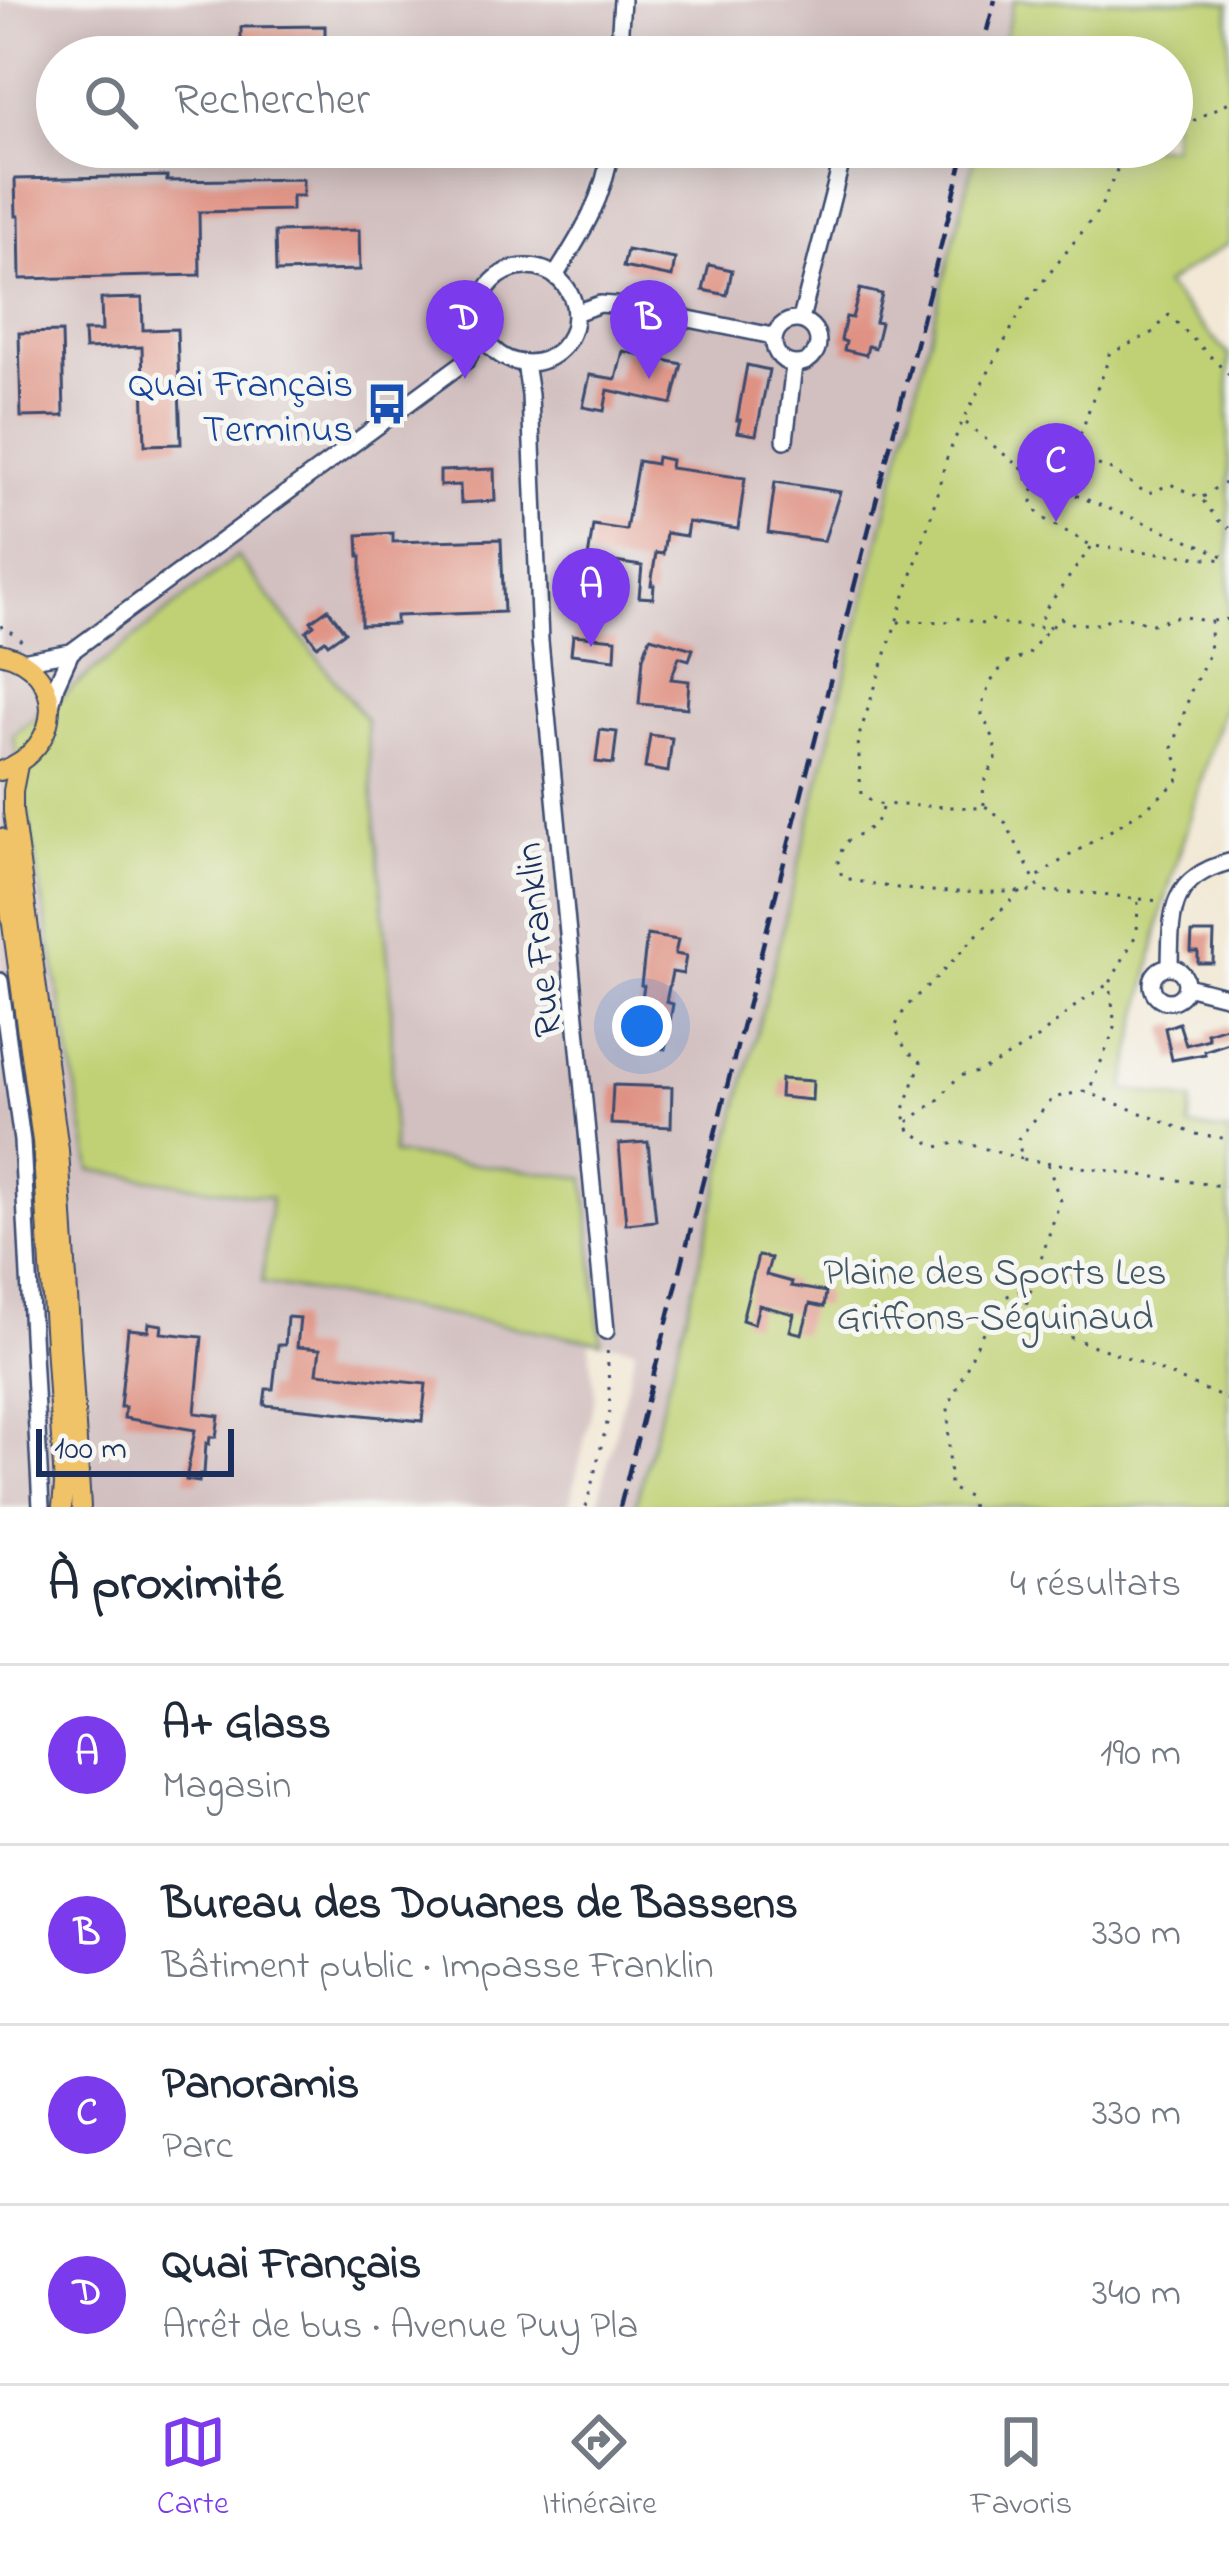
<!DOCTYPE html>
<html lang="fr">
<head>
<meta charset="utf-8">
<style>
	body { margin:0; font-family:"Indie Flower",sans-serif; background:#f6f6f7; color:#1f2937 }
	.scale { position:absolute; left:36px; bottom:30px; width:198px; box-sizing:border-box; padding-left:12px; border:6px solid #1b2f5e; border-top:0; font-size:33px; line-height:42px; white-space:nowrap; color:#1b2f5e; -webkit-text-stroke:9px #f6f6f2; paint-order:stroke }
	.you { position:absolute; left:642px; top:1026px; width:42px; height:42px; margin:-30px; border:9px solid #fff; border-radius:50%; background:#1a73e8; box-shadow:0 0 0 18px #1a73e833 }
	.badge { display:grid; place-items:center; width:78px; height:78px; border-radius:50%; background:#7c3aed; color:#fff; font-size:39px; font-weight:700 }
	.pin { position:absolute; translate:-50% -99px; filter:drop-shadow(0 3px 6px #0008) }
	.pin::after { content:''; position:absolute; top:63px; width:42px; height:36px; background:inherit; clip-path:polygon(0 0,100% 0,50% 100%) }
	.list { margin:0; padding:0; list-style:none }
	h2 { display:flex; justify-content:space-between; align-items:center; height:156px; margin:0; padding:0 48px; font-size:51px }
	h2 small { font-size:39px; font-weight:400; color:#747a83 }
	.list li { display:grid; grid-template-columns:78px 1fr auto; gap:36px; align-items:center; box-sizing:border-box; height:180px; padding:0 48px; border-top:3px solid #e0e1e3 }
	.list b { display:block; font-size:45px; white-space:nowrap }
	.list p { margin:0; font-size:39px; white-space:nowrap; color:#747a83 }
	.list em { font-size:39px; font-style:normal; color:#747a83 }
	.icon { flex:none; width:66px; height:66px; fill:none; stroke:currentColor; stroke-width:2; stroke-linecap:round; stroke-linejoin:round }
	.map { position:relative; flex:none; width:1229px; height:1507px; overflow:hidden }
	.search { position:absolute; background:#fff; box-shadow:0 6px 30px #0003; left:36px; right:36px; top:36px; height:132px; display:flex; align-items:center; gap:30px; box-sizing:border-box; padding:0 42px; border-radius:66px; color:#747a83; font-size:45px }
	.sheet { height:876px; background:#fff }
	nav { display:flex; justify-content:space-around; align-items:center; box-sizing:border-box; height:168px; border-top:3px solid #e0e1e3; background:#fff; font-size:33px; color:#747a83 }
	nav a { display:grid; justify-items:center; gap:6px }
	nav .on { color:#7c3aed }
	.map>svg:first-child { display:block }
	.industrial { fill:#d2bfbf }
	.green { fill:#c0d174; stroke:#6e8069; stroke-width:3 }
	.building { fill:#df9283 }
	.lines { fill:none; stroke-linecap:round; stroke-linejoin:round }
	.minor-casing { stroke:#3b4b70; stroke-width:20 }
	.major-casing { stroke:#3b4b70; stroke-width:22 }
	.path { stroke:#3b4b70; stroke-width:3; stroke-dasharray:3 9; stroke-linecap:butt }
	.minor { stroke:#fff; stroke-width:15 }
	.major { stroke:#f1c369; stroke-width:18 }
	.rail { stroke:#1b2f5e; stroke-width:4.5; stroke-dasharray:18 9; stroke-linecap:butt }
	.labels { text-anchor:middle; stroke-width:10; stroke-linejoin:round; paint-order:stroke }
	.transit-label { font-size:39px; fill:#164399; stroke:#f6f6f2; text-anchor:end }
	.street-label { font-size:39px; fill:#1b2f5e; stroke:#f6f6f2 }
	.park-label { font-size:39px; fill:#445864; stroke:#f6f6f2 }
</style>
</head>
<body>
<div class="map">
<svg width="1229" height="1507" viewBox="0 0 1229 1507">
	<rect width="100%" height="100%" fill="#f6f6f2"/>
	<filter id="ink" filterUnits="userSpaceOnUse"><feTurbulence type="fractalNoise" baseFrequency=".00833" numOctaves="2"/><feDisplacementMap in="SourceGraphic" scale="24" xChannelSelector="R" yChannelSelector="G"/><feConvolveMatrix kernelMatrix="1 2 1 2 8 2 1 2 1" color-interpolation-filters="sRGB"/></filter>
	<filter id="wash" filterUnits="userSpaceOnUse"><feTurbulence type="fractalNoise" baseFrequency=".004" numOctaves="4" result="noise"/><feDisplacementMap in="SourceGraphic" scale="48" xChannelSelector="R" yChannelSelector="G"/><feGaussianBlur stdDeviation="2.7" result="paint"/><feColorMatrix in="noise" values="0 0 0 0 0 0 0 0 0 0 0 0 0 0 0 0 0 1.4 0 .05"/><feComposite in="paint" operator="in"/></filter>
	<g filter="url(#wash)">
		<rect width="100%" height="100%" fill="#f2e8d5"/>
		<polygon class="industrial" points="0,0 1014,0 1000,57 57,57 57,147 977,147 694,1285 635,1507 597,1507 636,1348 601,1342 585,1179 392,1154 391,993 271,1198 262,1282 589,1340 595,1396 569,1507 0,1507"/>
		<g class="green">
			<polygon points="1014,0 1204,0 1229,3 1229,243 1164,285 1229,355 1229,689 1163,907 1124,1089 1192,1101 1189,1127 1229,1132 1229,1507 635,1507 694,1285 977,147 1172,147 1172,57 1000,57"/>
			<polygon points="237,556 366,720 391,993 393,1154 585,1178 601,1342 262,1283 271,1198 91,1170 13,735"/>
		</g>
		<g id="blocks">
			<g class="building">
				<polygon points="325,26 325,45 339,45 339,57 241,57 241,27"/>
				<polygon points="167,176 167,181 303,179 303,196 292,196 292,210 199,212 200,275 20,279 19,216 16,216 15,179"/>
				<polygon points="359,230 360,270 276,272 275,232"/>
				<polygon points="627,250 675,259 672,277 623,267"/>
				<polygon points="709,265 732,270 727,295 703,290"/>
				<polygon points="860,289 882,294 875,322 881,323 875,348 868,346 866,355 844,350 846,342 841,340 846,317 852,318"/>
				<polygon points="142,298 143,330 177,329 181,444 145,445 142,347 85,349 84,331 102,331 101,299"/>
				<polygon points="62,332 64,416 21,417 19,333"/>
				<polygon points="623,351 682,364 672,404 608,390 604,411 583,407 590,375 616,379"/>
				<polygon points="747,365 769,370 756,435 737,432 740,420 737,420"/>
				<polygon points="657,457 671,460 670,468 745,478 738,529 688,522 686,536 666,533 663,554 656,553 651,585 654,585 653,598 639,597 642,566 588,558 593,525 626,530 638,461 656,464"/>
				<polygon points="494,469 495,501 461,503 460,485 440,486 440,471"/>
				<polygon points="775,482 840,492 824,541 768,533"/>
				<polygon points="393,533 393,542 501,539 504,612 396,616 396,624 361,625 361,556 359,556 358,535"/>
				<polygon points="328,609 345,632 328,644 325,640 317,646 306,631 314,625 311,621"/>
				<polygon points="573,635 616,639 615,659 571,654"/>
				<polygon points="650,637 693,649 689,660 679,657 671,679 689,681 687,708 639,704 643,658"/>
				<polygon points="600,730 617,732 613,764 596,762"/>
				<polygon points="650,735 672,738 668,772 645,768"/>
				<polygon points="1192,933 1214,933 1213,963 1198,963 1198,952 1191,952"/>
				<polygon points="647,935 678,940 675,954 686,956 683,974 672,972 666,1002 673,1004 665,1049 634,1044 644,986 641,985"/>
				<polygon points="1179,1023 1186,1045 1209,1039 1207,1033 1229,1026 1229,1043 1204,1051 1205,1054 1172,1060 1165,1028"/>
				<polygon points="781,1079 813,1081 812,1100 780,1097"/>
				<polygon points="613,1085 672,1087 671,1127 611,1124"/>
				<polygon points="648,1142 656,1221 626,1224 619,1144"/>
				<polygon points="758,1256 771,1258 766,1275 792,1282 791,1286 826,1292 824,1307 810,1304 802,1334 790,1331 794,1314 759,1305 754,1324 742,1320"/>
				<polygon points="287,1317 300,1318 297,1347 320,1349 317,1373 426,1384 422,1421 264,1405 266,1389 273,1389 278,1345 285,1345"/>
				<polygon points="149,1323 162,1325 161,1333 202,1337 195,1413 219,1416 216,1437 210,1437 209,1444 206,1443 204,1474 200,1474 199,1482 186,1480 195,1430 124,1418 125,1407 120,1407 128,1329 148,1331"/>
			</g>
		</g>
	</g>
	<g filter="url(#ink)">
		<use href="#blocks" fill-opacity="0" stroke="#3b4b70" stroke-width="3"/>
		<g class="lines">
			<g class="minor-casing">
				<g id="minor">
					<polyline points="618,57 622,0"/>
					<circle cx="527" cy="315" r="48"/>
					<path d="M555,276C581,235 605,197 611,147"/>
					<polyline points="575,313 600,304 625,306 768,335 773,340"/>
					<polyline points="801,319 843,156"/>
					<circle cx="796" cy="342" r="22"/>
					<polyline points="525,363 530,395 540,641 606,1331"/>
					<polyline points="785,440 794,365"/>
					<polyline points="22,661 71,652 467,360 481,330"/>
					<polyline points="51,706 56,685 71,652"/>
					<path d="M1170,966C1171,913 1169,878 1229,862"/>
					<circle cx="1169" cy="984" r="17"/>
					<polyline points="0,981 22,1141 41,1507"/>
					<polyline points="1186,986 1229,997"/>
				</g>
			</g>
			<g class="major-casing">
				<g id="major">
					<path d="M0,653C68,668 65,750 0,771"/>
					<polyline points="18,765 13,791 13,812 59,1150 81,1507"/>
					<polyline points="0,838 42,1141 64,1485 62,1507"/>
				</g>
			</g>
			<g class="path">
				<polyline points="1172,132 1229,102"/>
				<polyline points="1143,147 1122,158 1100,209 1023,307 963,420 946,460 931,516 858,739 861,795 876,804 978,808 984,805 1006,823 1040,891 1102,894 1138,899 1137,933 1110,983 1115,1028 1091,1086 1084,1091 1053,1098 1018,1139 1022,1159 1229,1187"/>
				<path d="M1229,375L1169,315L1152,333L1109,354C1106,368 1102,378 1096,391C1084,418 1087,429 1067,455L1108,468L1148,494L1170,484L1201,498L1218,520L1229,528"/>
				<path d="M966,423C985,438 1004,456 1025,469C1089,507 1163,525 1229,559"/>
				<polyline points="1021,467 1034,492 1032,502 1039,516 1092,546 1225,560"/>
				<polyline points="1203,497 1218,486 1229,482"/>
				<polyline points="1213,621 1229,619"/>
				<polyline points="898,623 901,621 946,622 956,618 983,624 992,620 1004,624 1050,628 1042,617 1044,611 1092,546"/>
				<polyline points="0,627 4,626 26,645"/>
				<path d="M984,805L983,784L996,759L994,739L982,715V705L990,683L1004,664L1028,655L1044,634L1061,618L1068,623L1086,624H1102L1110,617H1127L1153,624L1180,616L1211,622L1209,654L1191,691L1173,748L1182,776C1142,819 1083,843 1036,878"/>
				<path d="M882,808C877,830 861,831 844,843L838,862L842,877C906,895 972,893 1039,891"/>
				<path d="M1021,892C993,917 970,942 945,969C924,993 908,997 895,1028L906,1050L921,1062L903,1112L910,1131L937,1147L961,1142L1022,1159"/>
				<polyline points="1140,899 1161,901"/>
				<polyline points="1084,1091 1195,1134 1229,1139"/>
				<polyline points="908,1122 938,1100 959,1076 978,1072 998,1062 1038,1038 1080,1002 1110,983"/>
				<polyline points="1048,1164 1060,1201 1021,1320 1137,1361 1229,1400"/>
				<polyline points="586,1507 610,1411 607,1345"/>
				<polyline points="972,1507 968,1496 950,1488 948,1407 998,1300 1029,1287"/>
			</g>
			<use href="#minor" class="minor"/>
			<use href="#major" class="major"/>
			<g class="rail">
				<polyline points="980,57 995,0"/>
				<polyline points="620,1507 966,147"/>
			</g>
		</g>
	</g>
	<defs>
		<g id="bus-bare" transform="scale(3.24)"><path d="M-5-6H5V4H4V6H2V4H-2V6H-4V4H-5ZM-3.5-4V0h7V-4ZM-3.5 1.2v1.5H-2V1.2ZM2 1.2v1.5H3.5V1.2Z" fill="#1a4fb4" stroke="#f6f6f2" stroke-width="2.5" paint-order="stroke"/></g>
	</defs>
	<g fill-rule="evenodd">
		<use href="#bus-bare" x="387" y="404"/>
	</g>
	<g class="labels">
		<g class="transit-label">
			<text x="353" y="396">Quai Français<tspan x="353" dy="45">Terminus</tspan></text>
		</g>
		<g class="street-label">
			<text transform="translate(536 940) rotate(-96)" y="14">Rue Franklin</text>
		</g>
		<g class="park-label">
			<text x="995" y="1284">Plaine des Sports Les<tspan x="995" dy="45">Griffons-Séguinaud</tspan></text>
		</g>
	</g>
</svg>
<div class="scale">100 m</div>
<div class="you"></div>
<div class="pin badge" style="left:591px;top:647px">A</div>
<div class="pin badge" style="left:649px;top:379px">B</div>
<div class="pin badge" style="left:1056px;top:522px">C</div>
<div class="pin badge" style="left:465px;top:379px">D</div>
<div class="search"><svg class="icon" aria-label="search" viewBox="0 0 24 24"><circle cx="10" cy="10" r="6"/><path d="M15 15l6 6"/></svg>Rechercher</div>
</div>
<section class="sheet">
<h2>À proximité<small>4 résultats</small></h2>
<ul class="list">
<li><span class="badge">A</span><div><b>A+ Glass</b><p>Magasin</p></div><em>190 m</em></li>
<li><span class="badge">B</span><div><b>Bureau des Douanes de Bassens</b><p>Bâtiment public · Impasse Franklin</p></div><em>330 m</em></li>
<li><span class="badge">C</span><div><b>Panoramis</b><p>Parc</p></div><em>330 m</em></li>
<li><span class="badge">D</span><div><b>Quai Français</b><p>Arrêt de bus · Avenue Puy Pla</p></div><em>340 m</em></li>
</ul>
</section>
<nav>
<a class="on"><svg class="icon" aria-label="map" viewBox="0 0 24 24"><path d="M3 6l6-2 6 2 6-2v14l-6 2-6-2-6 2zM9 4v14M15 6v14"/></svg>Carte</a>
<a><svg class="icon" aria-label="directions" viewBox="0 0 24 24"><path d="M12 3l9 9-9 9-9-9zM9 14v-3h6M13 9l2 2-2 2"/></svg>Itinéraire</a>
<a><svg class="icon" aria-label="saved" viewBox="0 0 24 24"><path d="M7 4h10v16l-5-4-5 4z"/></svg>Favoris</a>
</nav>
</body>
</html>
